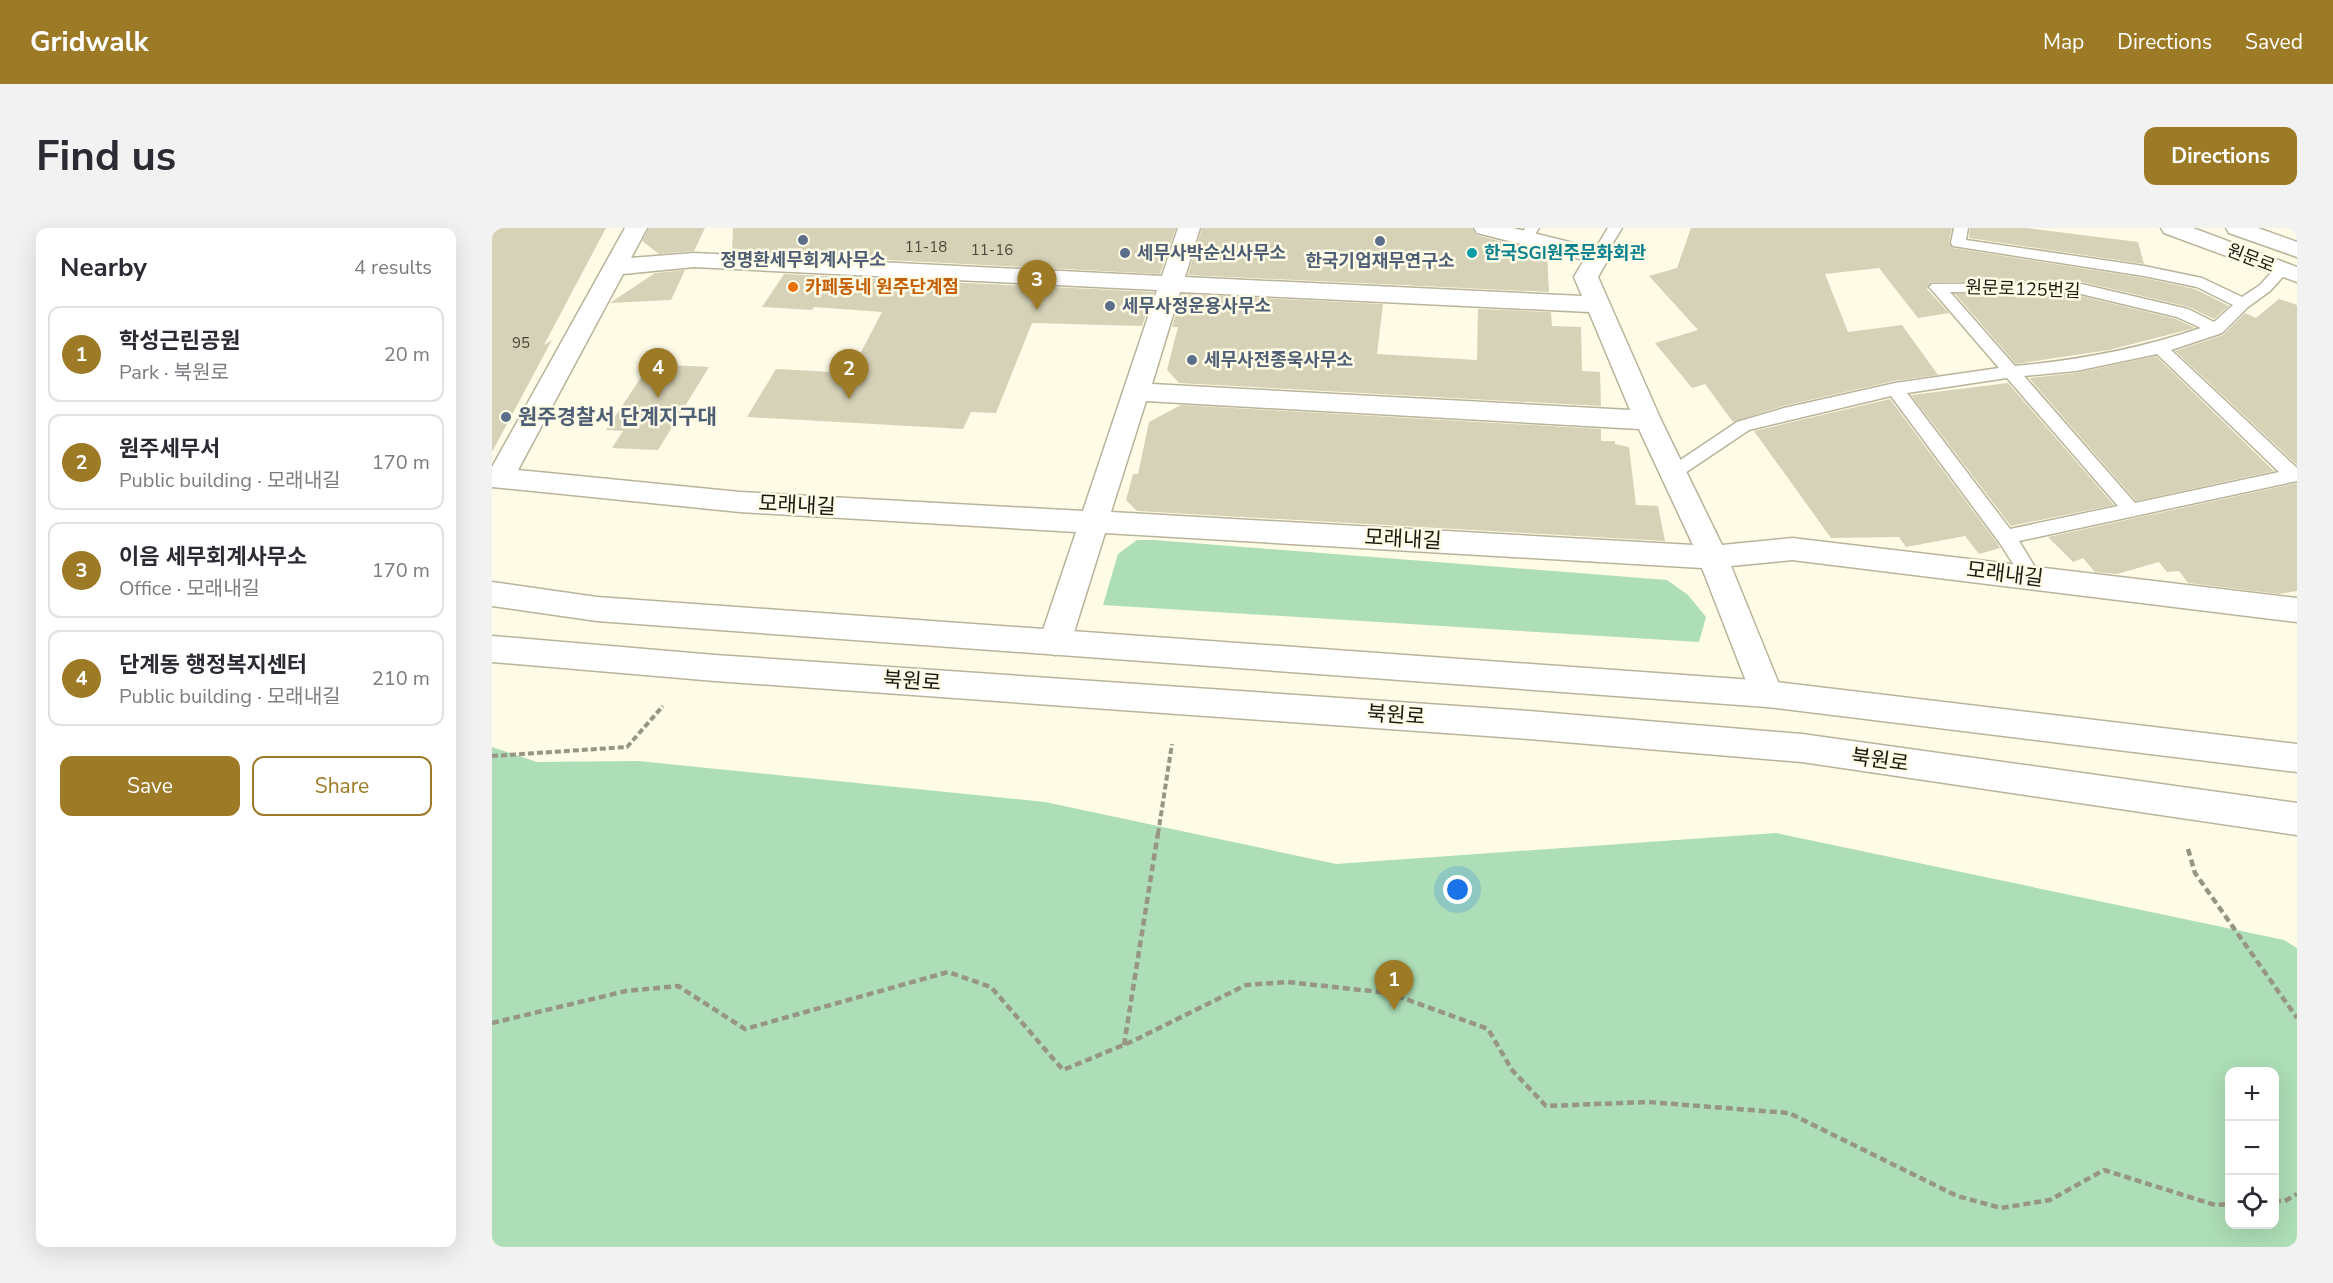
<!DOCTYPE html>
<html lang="en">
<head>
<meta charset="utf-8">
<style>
	body { margin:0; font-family:"Nunito Sans","Noto Sans KR",sans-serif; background:#f2f2f3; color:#2b2b33 }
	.controls { position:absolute; right:18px; bottom:18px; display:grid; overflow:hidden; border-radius:12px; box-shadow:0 6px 24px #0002 }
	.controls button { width:54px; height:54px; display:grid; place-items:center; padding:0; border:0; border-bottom:2px solid #e1e1e2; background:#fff; color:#2b2b33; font:30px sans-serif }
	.you { position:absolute; left:966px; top:662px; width:21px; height:21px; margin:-15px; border:4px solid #fff; border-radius:50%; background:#1a73e8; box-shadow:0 0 0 9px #1a73e833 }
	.badge { display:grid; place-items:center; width:39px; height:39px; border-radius:50%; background:#9d7b26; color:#fff; font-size:20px; font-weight:700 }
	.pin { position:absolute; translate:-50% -50px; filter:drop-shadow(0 2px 3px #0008) }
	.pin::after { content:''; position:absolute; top:32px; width:21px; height:18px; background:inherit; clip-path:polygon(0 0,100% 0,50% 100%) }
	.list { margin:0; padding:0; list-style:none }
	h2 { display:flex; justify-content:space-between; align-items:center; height:78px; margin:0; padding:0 24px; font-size:26px }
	h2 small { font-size:20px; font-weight:400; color:#7c7c81 }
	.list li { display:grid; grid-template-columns:39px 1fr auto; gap:18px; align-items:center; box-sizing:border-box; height:96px; margin:0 12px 12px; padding:0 12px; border:2px solid #e1e1e2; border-radius:12px }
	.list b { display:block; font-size:22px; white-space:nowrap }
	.list p { margin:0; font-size:20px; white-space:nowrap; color:#7c7c81 }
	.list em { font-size:20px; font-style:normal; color:#7c7c81 }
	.actions { display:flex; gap:12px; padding:18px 24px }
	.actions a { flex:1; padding:14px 0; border:2px solid #9d7b26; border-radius:12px; text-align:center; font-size:21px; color:#9d7b26 }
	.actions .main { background:#9d7b26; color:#fff }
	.icon { flex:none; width:33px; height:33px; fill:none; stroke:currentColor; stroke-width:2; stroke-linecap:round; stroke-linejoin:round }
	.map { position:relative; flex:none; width:1805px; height:1019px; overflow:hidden; border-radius:12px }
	header { display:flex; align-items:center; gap:36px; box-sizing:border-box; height:84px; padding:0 30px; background:#9d7b26; color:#fff }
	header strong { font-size:28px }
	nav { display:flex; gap:33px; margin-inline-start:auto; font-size:21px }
	.intro { display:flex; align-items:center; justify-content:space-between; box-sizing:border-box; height:144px; padding:0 36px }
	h1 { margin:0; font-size:42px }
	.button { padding:15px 27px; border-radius:12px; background:#9d7b26; color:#fff; font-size:21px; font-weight:700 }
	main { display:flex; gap:36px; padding:0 36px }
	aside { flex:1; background:#fff; border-radius:12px; box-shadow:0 6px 24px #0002 }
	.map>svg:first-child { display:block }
	.green { fill:#addeb7; fill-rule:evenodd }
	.building { fill:#d6d2b8 }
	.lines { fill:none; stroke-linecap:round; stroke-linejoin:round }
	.lane-casing { stroke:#b8b49b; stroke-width:3 }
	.street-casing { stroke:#b8b49b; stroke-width:3 }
	.secondary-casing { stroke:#b8b49b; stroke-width:3 }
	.path-far1 { stroke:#979585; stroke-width:4; stroke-dasharray:6 3; stroke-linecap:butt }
	.path { stroke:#979585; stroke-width:4.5; stroke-dasharray:7 4; stroke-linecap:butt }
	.lane { fill:#fff; fill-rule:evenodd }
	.street { fill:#fff; fill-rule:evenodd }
	.secondary { fill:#fff; fill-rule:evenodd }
	.service-dot { fill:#5c6f8a; stroke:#fefbe6; stroke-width:2 }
	.culture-dot { fill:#0f9aa8; stroke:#fefbe6; stroke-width:2 }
	.food-dot { fill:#e8710a; stroke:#fefbe6; stroke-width:2 }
	.labels { text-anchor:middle; stroke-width:5; stroke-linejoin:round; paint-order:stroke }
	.far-number-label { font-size:15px; fill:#494739 }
	.far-service-label { font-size:18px; font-weight:bold; fill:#4e5e75; stroke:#fefbe6; text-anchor:start }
	.far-culture-label { font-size:18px; font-weight:bold; fill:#0d838f; stroke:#fefbe6; text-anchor:start }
	.far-street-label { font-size:18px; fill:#1a190f; stroke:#fefbe6 }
	.far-food-label { font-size:18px; font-weight:bold; fill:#c56008; stroke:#fefbe6; text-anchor:start }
	.service-label { font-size:21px; font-weight:bold; fill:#4e5e75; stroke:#fefbe6; text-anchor:start }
	.street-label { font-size:21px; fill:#1a190f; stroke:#fefbe6 }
</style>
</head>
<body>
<header>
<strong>Gridwalk</strong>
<nav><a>Map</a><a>Directions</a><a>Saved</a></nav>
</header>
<div class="intro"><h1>Find us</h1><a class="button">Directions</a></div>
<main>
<aside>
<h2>Nearby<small>4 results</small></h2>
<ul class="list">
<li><span class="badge">1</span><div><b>학성근린공원</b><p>Park · 북원로</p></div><em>20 m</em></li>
<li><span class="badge">2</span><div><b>원주세무서</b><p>Public building · 모래내길</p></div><em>170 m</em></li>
<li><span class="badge">3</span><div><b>이음 세무회계사무소</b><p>Office · 모래내길</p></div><em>170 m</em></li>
<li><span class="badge">4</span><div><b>단계동 행정복지센터</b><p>Public building · 모래내길</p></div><em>210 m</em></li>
</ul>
<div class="actions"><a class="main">Save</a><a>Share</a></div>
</aside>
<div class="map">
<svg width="1805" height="1019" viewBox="0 0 1805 1019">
	<rect width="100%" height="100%" fill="#fefbe6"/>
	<g class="green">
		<polygon points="645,312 662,312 1175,352 1196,367 1214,389 1207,414 611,377 626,326"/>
		<path d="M0,519L45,534L146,533L553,574L844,636L1284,605L1792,712L1805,720V1019H0ZM1738,844H1782V996H1738Z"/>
	</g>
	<g class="building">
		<polygon points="0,0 114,0 52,117 60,112 0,224"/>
		<polygon points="157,0 213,0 202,23 167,26 150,13"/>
		<polygon points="241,0 684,0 668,46 240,24"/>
		<polygon points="710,0 980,0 984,7 1055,25 1057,64 696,47"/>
		<polygon points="1199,0 1460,0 1457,15 1461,20 1652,50 1703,61 1737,78 1722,91 1697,79 1586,53 1440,54 1435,61 1457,85 1426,90 1387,40 1333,46 1356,104 1410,97 1446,147 1402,153 1291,178 1241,194 1213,156 1200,160 1163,115 1206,102 1157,48 1185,40"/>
		<polygon points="1478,0 1535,0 1646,14 1652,36 1477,10"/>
		<polygon points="193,42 179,72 118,75 163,45"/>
		<polygon points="292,46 662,64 650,98 540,95 504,185 479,184 471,201 255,189 284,141 358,145 390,84 322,79 320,82 270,79"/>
		<polygon points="690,66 891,76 885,126 985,132 986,81 1059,84 1060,98 1089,99 1090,143 1108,144 1109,178 687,155 675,142 686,99 680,99"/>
		<polygon points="1463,66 1585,67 1684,91 1703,100 1617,122 1524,136"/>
		<polygon points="1787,71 1805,77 1805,237 1683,123 1731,107 1753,85 1764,90"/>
		<polygon points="1664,128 1782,243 1644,273 1537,150 1584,145"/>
		<polygon points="158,136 217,139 166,222 120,220 131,203 114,202"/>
		<polygon points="1516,155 1622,277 1519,298 1419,167"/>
		<polygon points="1398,171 1505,315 1508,320 1487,326 1473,308 1414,319 1407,309 1339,310 1262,203"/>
		<polygon points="689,177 1109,201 1109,213 1123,213 1123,216 1137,219 1144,277 1166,278 1173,313 645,283 634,272 641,246 646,246 657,194"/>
		<polygon points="1805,255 1805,363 1787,366 1696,355 1687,343 1675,344 1667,334 1625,346 1603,344 1591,330 1581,334 1556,309"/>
	</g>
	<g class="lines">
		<g class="lane-casing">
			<g id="lane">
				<polygon points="1033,0 1047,0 1038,14 1033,15 1026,11"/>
				<polygon points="1116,0 1130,0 1111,31 1101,31 1099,28"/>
				<path d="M1462,0H1476L1474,12L1652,38L1710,50L1750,69L1768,57L1785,38H1795L1798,41L1778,63L1756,79L1730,105L1679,122L1805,240V253L1527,313L1549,349L1547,354L1540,356L1533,354L1507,314L1399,168L1257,202L1187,249L1181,251L1175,249L1172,245L1175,241L1245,194L1292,180L1403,155L1507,140L1440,62L1437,59L1440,56L1585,55L1696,81L1722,94L1741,77L1705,59L1652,48L1461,18L1459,15ZM1458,64L1585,65L1685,89L1709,100C1647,121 1588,132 1523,138ZM1665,126L1787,244L1643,275L1532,148L1584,143ZM1515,150L1626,278L1518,301L1415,165Z"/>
			</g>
		</g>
		<g class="street-casing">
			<path id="street" d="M133,0H155L139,30L202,25L670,48L686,0H708L693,49L1090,68L1082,49L1092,32L985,5L982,0H1021L1114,23L1118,28L1106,49L1169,192L1230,317L1300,310L1805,370V394L1300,332L1239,338L1291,466L1286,475L1275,479L1264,475L1259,466L1210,340L613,305L579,414L574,423L563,427L552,423L547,414L584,304L248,284L0,259V239ZM202,39L665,62L591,283L248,264L26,242L131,46ZM688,64L1097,84L1138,182L660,156ZM654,173L1147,201L1201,317L619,284Z"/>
		</g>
		<g class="secondary-casing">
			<g id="secondary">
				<polygon points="1669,0 1701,0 1805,39 1805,54 1672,5"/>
				<polygon points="1734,0 1766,0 1805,14 1805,29 1737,5"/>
				<polygon points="0,354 105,369 1275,453 1805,516 1805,544 1275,479 105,393 0,378"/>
				<polygon points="0,408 223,427 1037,483 1310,506 1805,575 1805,607 1310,534 1037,511 223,453 0,434"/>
			</g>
		</g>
		<g class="path-far1">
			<polyline points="0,528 135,519 171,478"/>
			<polyline points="666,606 680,516"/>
		</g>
		<g class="path">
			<polyline points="1696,621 1703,645 1805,790"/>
			<polyline points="0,795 134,763 186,758 253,801 456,744 499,759 571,842 641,813 754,757 796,754 897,765 996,801 1020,842 1054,878 1156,874 1297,885 1465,968 1509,980 1558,972 1612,942 1723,977 1738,976"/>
			<polyline points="632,817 666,605"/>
			<polyline points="1782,973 1793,973 1805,966"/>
		</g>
		<use href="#lane" class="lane"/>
		<use href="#street" class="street"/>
		<use href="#secondary" class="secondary"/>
	</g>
	<g class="service-dot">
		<circle cx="311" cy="12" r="6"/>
		<circle cx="888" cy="13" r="6"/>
		<circle cx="633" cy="25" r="6"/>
		<circle cx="618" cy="78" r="6"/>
		<circle cx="700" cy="132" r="6"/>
		<circle cx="14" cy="189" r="6"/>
	</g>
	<circle class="culture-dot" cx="980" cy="25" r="6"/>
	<circle class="food-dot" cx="301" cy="59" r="6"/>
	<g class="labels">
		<g class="far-number-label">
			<text x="434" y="24">11-18</text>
			<text x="500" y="27">11-16</text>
			<text x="29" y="120">95</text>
		</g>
		<g class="far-service-label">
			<text x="645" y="31">세무사박순신사무소</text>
			<text x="311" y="38" text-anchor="middle">정명환세무회계사무소</text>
			<text x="888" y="39" text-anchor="middle">한국기업재무연구소</text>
			<text x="630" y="84">세무사정운용사무소</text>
			<text x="712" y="138">세무사전종욱사무소</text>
		</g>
		<g class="far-culture-label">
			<text x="992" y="31">한국SGI원주문화회관</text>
		</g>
		<g class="far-street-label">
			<text transform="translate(1759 30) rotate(21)" y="6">원문로</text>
			<text transform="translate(1531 61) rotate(2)" y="6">원문로125번길</text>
		</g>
		<g class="far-food-label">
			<text x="313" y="65">카페동네 원주단계점</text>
		</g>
		<g class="service-label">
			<text x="26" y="196">원주경찰서 단계지구대</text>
		</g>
		<g class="street-label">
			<text transform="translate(305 277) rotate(3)" y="7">모래내길</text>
			<text transform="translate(911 311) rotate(3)" y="7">모래내길</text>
			<text transform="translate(1513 346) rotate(7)" y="7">모래내길</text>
			<text transform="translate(420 453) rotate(4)" y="7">북원로</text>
			<text transform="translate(904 487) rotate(4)" y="7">북원로</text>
			<text transform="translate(1388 532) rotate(8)" y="7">북원로</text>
		</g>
	</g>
</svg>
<div class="controls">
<button>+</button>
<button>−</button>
<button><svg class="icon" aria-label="locate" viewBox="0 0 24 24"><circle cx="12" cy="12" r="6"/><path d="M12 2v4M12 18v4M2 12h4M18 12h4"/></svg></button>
</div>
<div class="you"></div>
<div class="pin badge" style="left:902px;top:782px">1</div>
<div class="pin badge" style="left:357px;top:171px">2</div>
<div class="pin badge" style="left:545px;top:82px">3</div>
<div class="pin badge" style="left:166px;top:170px">4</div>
</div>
</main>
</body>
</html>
